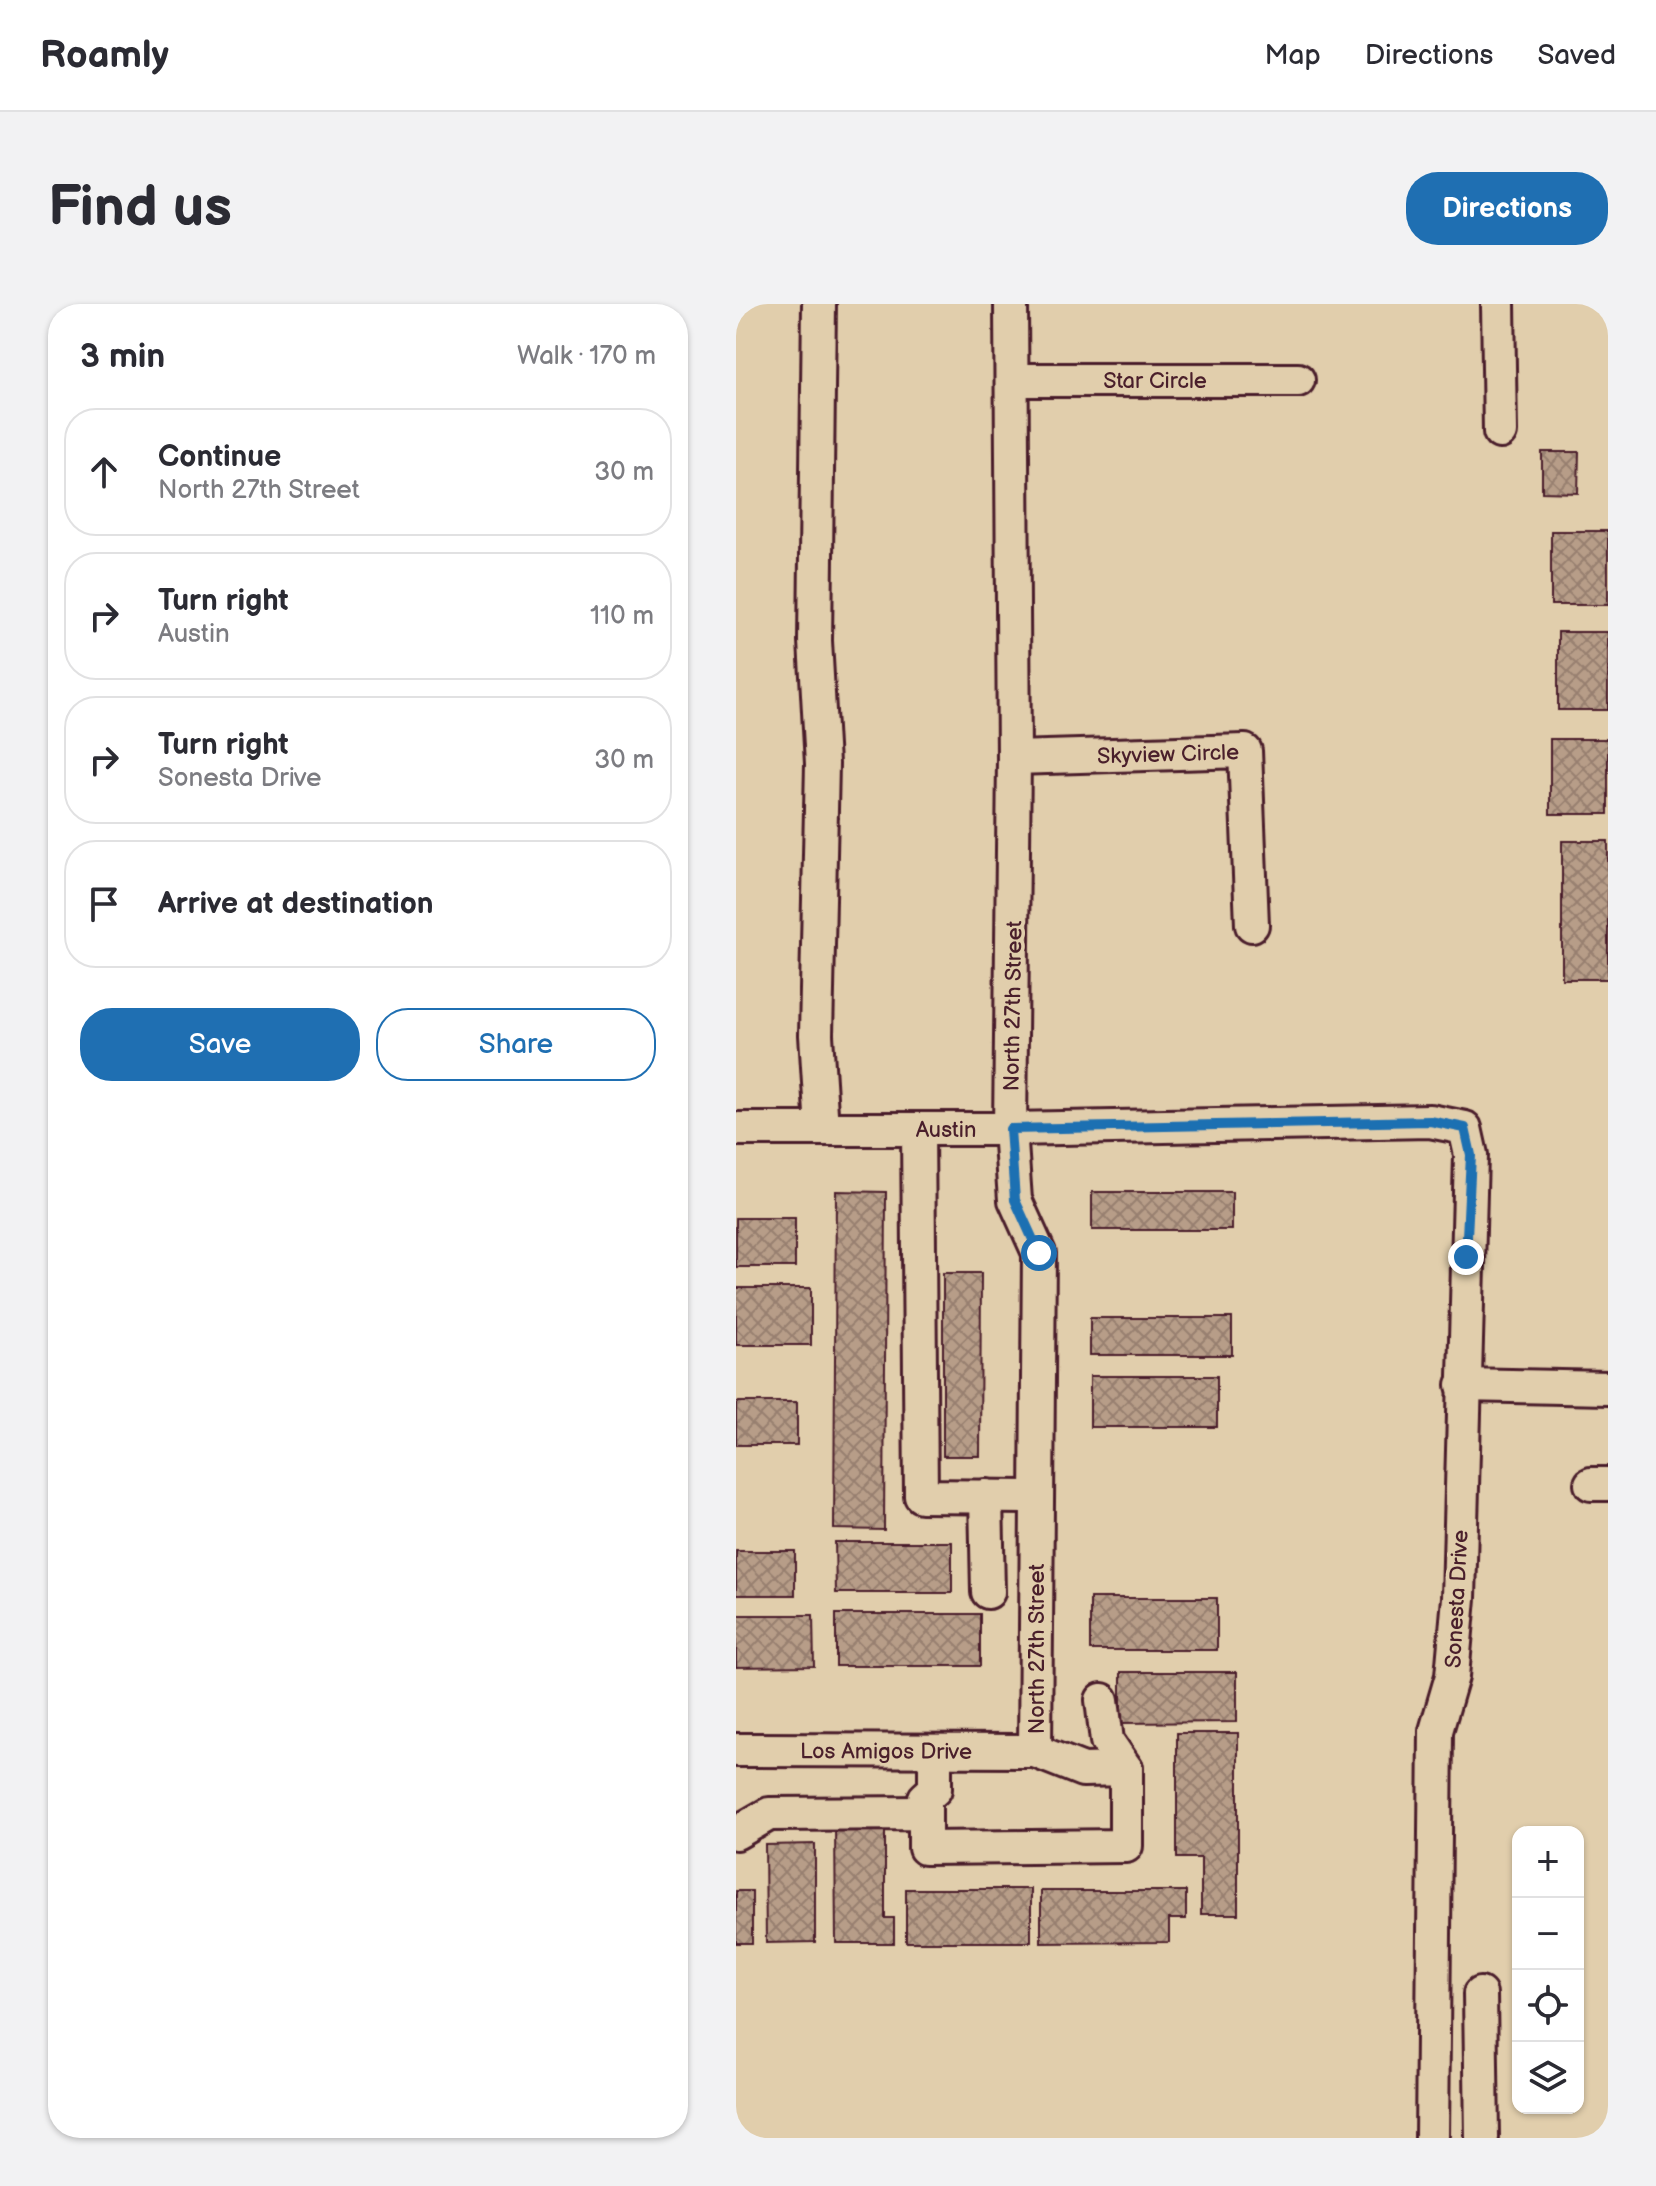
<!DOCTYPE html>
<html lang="en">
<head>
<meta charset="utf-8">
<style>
	body { margin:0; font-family:"Balsamiq Sans",sans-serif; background:#f2f2f3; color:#2b2b33 }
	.controls { position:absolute; right:24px; bottom:24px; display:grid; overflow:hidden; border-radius:16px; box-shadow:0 2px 6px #0004 }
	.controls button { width:72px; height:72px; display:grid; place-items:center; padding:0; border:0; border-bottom:2px solid #e1e1e2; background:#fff; color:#2b2b33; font:40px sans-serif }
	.stop { position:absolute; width:24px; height:24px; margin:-18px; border:6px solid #1f6fb2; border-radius:50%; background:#fff }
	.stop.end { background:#1f6fb2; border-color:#fff; box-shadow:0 2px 8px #0008 }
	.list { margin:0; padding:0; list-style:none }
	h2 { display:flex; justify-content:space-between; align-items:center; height:104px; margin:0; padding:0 32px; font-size:34px }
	h2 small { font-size:26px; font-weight:400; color:#7c7c81 }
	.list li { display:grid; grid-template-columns:52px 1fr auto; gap:24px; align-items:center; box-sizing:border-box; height:128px; margin:0 16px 16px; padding:0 16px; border:2px solid #e1e1e2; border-radius:32px }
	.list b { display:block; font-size:30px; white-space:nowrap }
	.list p { margin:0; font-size:26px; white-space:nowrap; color:#7c7c81 }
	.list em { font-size:26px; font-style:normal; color:#7c7c81 }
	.actions { display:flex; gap:16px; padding:24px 32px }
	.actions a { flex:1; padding:18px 0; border:2px solid #1f6fb2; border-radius:32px; text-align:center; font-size:28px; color:#1f6fb2 }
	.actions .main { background:#1f6fb2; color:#fff }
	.icon { flex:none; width:44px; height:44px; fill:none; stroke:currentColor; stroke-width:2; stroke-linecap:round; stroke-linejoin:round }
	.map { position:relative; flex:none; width:872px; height:1834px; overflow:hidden; border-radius:32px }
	header { display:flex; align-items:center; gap:48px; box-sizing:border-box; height:112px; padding:0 40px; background:#fff; border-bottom:2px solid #e1e1e2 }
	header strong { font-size:38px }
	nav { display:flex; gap:44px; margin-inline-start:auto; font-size:28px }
	.intro { display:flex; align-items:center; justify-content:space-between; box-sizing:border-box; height:192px; padding:0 48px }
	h1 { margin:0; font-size:56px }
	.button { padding:20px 36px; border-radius:32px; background:#1f6fb2; color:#fff; font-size:28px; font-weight:700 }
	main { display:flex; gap:48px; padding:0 48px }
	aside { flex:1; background:#fff; border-radius:32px; box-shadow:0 2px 6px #0004 }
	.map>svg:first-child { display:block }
	.building { fill:url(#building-cross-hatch); stroke:#4a1f2b; stroke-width:2 }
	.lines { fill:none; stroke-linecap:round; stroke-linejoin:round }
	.minor-casing { stroke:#4a1f2b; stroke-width:38 }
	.minor { stroke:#e1ceac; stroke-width:32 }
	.route { stroke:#1f6fb2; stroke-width:10 }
	.labels { text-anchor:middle; stroke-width:7; stroke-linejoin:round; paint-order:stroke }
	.street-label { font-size:22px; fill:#4a1f2b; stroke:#e1ceac }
</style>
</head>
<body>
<header>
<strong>Roamly</strong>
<nav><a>Map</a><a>Directions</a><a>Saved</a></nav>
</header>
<div class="intro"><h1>Find us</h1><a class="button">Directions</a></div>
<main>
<aside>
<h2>3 min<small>Walk · 170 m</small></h2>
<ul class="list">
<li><svg class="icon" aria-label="ahead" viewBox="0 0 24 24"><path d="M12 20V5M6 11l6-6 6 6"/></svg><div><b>Continue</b><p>North 27th Street</p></div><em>30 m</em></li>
<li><svg class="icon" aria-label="right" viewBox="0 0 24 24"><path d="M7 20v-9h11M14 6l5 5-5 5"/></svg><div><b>Turn right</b><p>Austin</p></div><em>110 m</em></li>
<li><svg class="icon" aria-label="right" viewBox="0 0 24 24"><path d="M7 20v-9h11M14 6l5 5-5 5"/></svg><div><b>Turn right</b><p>Sonesta Drive</p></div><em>30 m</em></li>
<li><svg class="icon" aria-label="arrive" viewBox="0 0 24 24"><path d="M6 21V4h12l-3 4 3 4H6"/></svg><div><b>Arrive at destination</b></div></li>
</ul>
<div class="actions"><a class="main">Save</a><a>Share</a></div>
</aside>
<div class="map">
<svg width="872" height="1834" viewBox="0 0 872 1834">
	<defs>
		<pattern id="building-cross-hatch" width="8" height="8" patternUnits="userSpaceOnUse" patternTransform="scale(2)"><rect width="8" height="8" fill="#b79d88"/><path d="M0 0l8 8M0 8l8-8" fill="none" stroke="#977f6f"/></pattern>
	</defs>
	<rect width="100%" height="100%" fill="#e1ceac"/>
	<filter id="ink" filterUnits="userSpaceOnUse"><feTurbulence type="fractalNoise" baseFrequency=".0125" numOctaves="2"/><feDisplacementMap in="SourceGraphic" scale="16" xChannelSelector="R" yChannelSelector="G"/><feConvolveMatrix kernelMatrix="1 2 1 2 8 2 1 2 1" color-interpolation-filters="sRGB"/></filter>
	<g filter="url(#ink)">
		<g class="building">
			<polygon points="806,148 843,148 842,189 806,188"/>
			<rect x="815" y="227" width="57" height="74"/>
			<rect x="822" y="328" width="50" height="78"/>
			<rect x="814" y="435" width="58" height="75"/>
			<rect x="826" y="537" width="46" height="138"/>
			<polygon points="100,887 150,888 148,1226 98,1225"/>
			<rect x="356" y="888" width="140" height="38"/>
			<rect x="0" y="914" width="59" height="49"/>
			<polygon points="207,969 245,969 244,1152 207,1152"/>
			<rect x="0" y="984" width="75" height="57"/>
			<rect x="354" y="1014" width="142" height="37"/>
			<rect x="354" y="1072" width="127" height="51"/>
			<rect x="0" y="1098" width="61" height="43"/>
			<polygon points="99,1238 216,1238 216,1289 100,1289"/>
			<rect x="0" y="1247" width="59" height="44"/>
			<rect x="354" y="1294" width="127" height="52"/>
			<rect x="100" y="1310" width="144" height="52"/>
			<polygon points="0,1311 77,1311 78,1362 0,1363"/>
			<polygon points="385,1368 501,1368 501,1418 385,1419"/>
			<polygon points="441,1429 502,1429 502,1610 465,1610 465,1554 441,1554"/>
			<polygon points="99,1521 149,1521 149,1614 158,1614 158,1639 100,1639"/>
			<polygon points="79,1540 79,1638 30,1639 29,1541"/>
			<rect x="170" y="1585" width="125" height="53"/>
			<rect x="0" y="1587" width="16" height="52"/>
			<polygon points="305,1587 450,1587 450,1615 433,1615 433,1638 305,1639"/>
		</g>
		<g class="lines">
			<g class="minor-casing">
				<g id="minor">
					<polyline points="83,0 79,337 86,460 80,731 86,825"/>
					<polyline points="275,0 278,454 274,825 279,896 303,949 299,1447"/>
					<polyline points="762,0 764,128"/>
					<path id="s1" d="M277,76H562"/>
					<path id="s2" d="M278,454L509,447L516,621"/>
					<path id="s3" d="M0,825H274L694,817L729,824L735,851L723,1294L716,1372L700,1427L696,1834"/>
					<polyline points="182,825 185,1192 301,1193"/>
					<polyline points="727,1081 872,1084"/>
					<polyline points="855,1180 872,1180"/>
					<polyline points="250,1192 252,1288"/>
					<polyline points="366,1396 371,1437 390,1465"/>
					<path id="s4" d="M0,1446L299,1447L347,1466L390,1465V1542L189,1544V1509L33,1510L0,1529"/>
					<polyline points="189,1509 189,1494 199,1485 199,1447"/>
					<polyline points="744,1690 746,1834"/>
				</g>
			</g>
			<use href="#minor" class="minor"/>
		</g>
	</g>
	<g class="lines" filter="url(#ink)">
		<polyline class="route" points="303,949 279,896 274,825 694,817 729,824 735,851 730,953"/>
	</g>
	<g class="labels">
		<g class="street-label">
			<text dy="8" stroke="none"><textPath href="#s1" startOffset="142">Star Circle</textPath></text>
			<text dy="8" stroke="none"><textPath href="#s2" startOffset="154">Skyview Circle</textPath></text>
			<text transform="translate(276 702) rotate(-89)" y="8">North 27th Street</text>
			<text dy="8" stroke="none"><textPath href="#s3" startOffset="210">Austin</textPath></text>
			<text transform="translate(720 1295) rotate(-87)" y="8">Sonesta Drive</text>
			<text transform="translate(300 1345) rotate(-90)" y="8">North 27th Street</text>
			<text dy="8" stroke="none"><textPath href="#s4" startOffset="150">Los Amigos Drive</textPath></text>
		</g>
	</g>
</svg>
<div class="controls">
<button>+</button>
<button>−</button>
<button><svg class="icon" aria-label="locate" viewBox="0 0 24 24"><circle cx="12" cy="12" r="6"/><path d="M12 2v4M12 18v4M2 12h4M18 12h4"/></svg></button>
<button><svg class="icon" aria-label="layers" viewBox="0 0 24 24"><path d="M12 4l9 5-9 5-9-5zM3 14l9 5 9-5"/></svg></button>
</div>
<div class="stop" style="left:303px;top:949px"></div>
<div class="stop end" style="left:730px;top:953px"></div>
</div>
</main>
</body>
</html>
